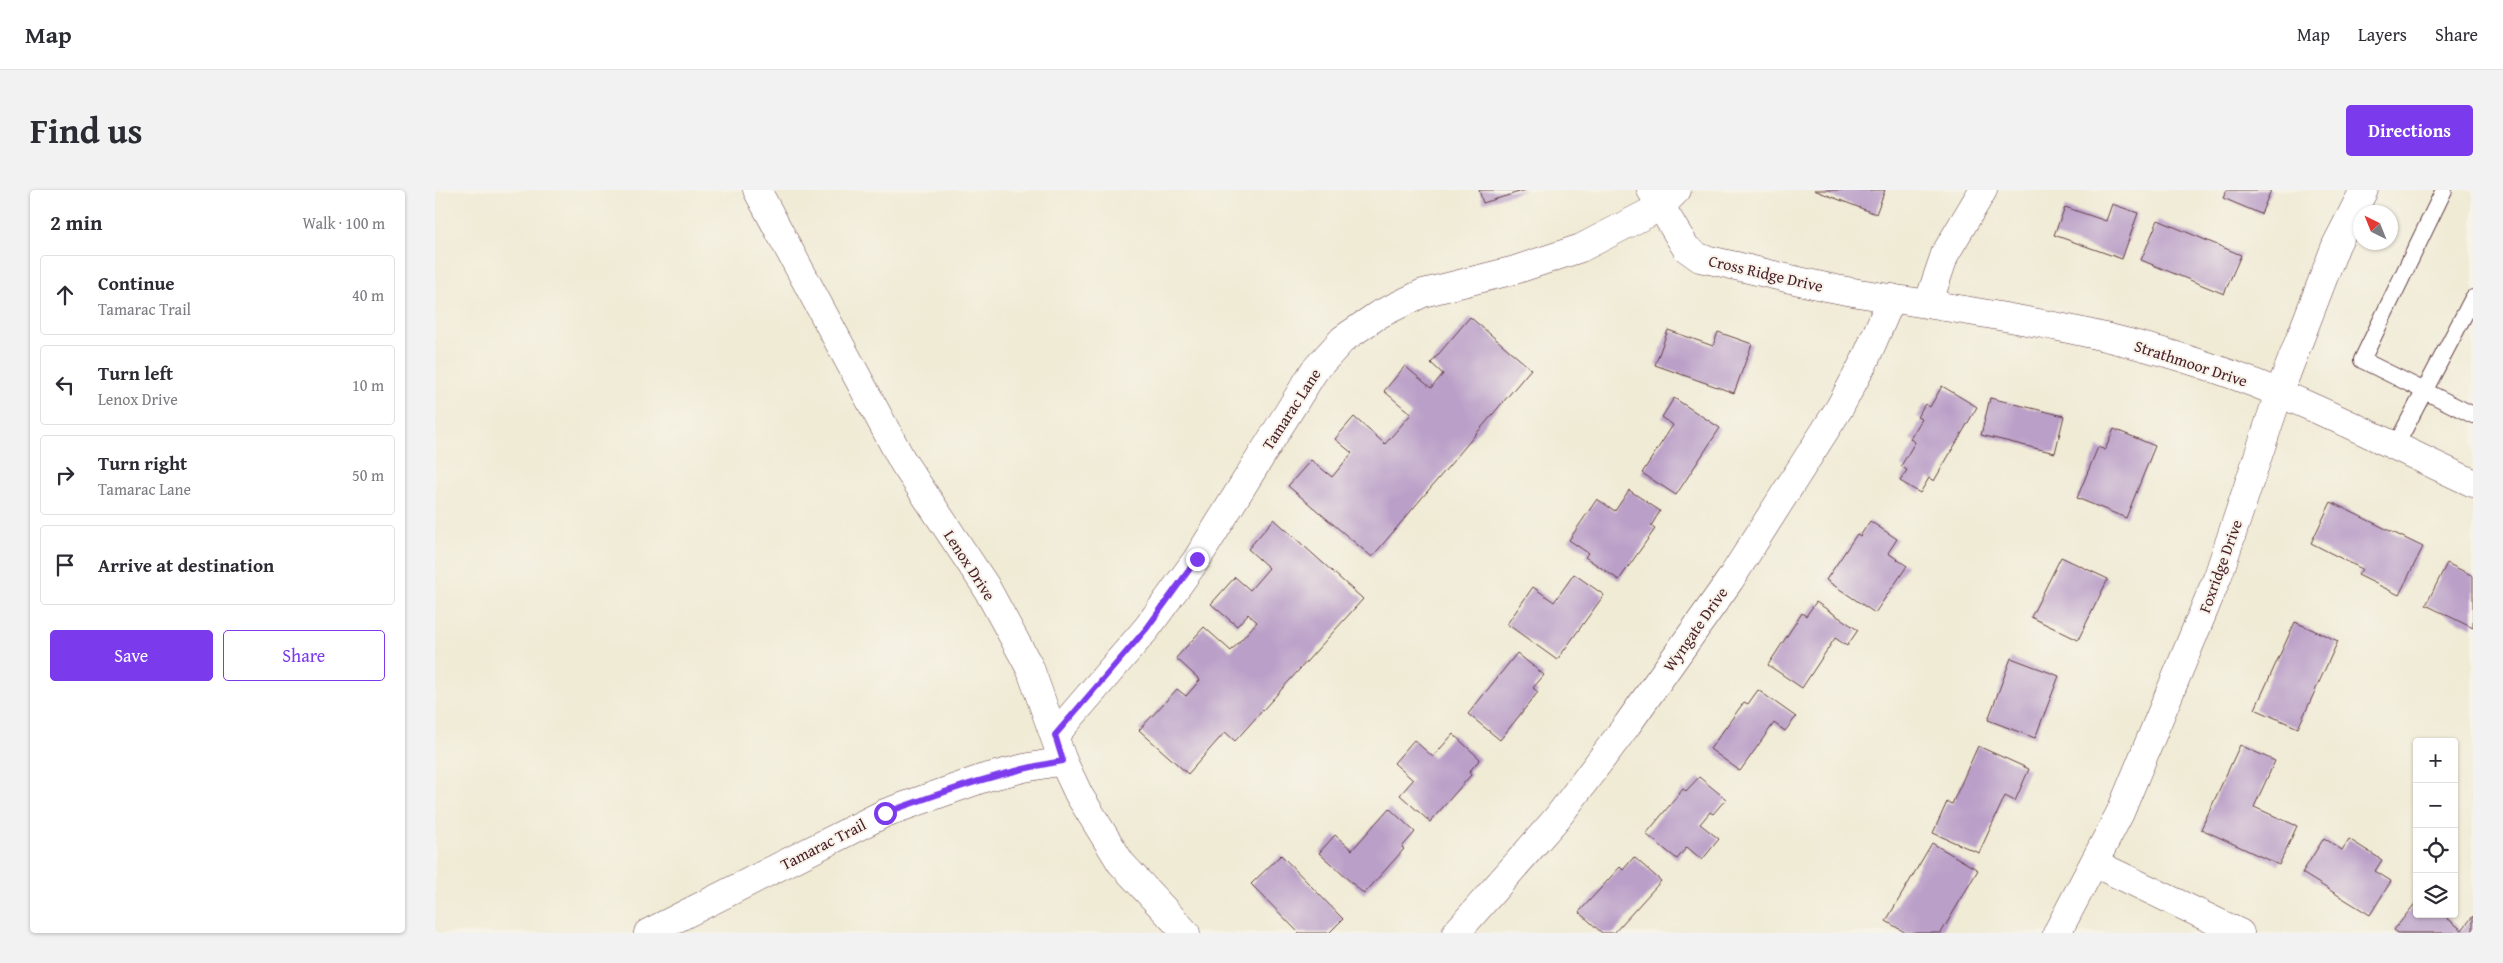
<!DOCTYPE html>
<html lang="en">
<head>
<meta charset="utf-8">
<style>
	body { margin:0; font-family:"Gentium Book Plus",serif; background:#f2f2f3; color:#2b2b33 }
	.controls { position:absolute; right:15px; bottom:15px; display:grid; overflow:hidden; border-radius:5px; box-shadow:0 1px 4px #0004 }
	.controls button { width:45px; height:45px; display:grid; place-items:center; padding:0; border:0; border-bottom:1px solid #e1e1e2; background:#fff; color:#2b2b33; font:25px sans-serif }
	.compass { position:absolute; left:1918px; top:15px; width:45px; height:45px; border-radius:50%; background:#fff; box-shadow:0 1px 4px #0004; rotate:317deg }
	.stop { position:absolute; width:15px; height:15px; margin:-11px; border:4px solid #7c3aed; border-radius:50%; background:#fff }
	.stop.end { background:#7c3aed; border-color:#fff; box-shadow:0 1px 5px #0008 }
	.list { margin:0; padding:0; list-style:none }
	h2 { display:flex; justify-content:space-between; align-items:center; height:65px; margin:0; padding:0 20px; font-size:21px }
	h2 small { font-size:16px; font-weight:400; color:#7c7c81 }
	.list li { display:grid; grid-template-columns:32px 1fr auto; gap:15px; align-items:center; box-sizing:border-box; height:80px; margin:0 10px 10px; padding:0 10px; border:1px solid #e1e1e2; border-radius:5px }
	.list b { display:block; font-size:19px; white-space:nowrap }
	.list p { margin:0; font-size:16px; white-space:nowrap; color:#7c7c81 }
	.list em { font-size:16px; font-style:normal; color:#7c7c81 }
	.actions { display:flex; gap:10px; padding:15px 20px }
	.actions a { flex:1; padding:11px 0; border:1px solid #7c3aed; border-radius:5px; text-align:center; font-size:18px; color:#7c3aed }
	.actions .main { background:#7c3aed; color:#fff }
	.icon { flex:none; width:28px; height:28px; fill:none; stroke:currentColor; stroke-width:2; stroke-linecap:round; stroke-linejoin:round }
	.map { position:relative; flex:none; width:2038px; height:743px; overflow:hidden; border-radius:5px }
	header { display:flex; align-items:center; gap:30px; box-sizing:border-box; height:70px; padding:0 25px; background:#fff; border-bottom:1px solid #e1e1e2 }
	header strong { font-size:24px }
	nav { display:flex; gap:28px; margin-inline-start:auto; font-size:18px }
	.intro { display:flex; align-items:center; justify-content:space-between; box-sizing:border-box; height:120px; padding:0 30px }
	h1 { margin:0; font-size:35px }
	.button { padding:12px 22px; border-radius:5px; background:#7c3aed; color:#fff; font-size:18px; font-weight:700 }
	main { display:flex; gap:30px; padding:0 30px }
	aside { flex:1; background:#fff; border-radius:5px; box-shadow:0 1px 4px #0004 }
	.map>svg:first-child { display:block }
	.building { fill:#ba9fc8 }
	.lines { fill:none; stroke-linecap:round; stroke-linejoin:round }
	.lane-casing { stroke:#633e44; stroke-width:18 }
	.street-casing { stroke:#633e44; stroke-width:29 }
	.lane { stroke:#fff; stroke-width:16 }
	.street { stroke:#fff; stroke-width:28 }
	.route { stroke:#7c3aed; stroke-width:6 }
	.labels { text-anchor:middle; stroke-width:4; stroke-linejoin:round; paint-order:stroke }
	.street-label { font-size:16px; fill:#4a1f2b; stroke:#f7f3e8 }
</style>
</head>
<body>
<header>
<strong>Map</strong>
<nav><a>Map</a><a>Layers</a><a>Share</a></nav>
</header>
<div class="intro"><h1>Find us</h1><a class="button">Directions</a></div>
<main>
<aside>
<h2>2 min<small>Walk · 100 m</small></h2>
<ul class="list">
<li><svg class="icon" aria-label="ahead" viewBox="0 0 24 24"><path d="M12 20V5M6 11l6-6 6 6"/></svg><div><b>Continue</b><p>Tamarac Trail</p></div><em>40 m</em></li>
<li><svg class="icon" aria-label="left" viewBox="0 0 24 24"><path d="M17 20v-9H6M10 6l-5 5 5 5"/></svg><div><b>Turn left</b><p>Lenox Drive</p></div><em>10 m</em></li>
<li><svg class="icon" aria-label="right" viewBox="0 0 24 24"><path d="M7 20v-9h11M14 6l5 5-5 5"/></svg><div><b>Turn right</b><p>Tamarac Lane</p></div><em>50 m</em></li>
<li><svg class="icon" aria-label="arrive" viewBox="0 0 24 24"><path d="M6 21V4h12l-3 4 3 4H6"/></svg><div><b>Arrive at destination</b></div></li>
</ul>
<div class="actions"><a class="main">Save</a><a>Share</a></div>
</aside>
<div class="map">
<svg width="2038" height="743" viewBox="0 0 2038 743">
	<rect width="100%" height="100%" fill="#f7f3e8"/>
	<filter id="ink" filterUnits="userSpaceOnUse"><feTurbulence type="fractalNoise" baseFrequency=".02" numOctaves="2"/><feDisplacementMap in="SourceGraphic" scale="10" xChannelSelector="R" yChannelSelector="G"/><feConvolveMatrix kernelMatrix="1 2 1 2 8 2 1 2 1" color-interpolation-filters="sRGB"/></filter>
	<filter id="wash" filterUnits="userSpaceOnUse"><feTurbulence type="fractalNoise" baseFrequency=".0096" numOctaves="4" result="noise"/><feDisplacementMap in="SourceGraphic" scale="20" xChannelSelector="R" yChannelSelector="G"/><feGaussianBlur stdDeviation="1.12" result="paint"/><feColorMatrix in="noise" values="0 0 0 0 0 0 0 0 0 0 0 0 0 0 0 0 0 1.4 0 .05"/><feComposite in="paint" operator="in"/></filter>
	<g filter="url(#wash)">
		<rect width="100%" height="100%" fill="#f0ebd5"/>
		<g id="blocks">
			<g class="building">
				<polygon points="1044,0 1091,0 1048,13"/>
				<polygon points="1379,0 1450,0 1441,24"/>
				<polygon points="1792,0 1836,0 1826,24 1788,8"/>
				<polygon points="1677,14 1703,23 1687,69 1619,45 1630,17 1671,31"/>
				<polygon points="1723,30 1806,65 1789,104 1706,70"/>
				<polygon points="1035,127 1096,179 937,367 853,296 876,270 897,287 917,263 900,249 919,227 950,254 976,224 949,201 970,176 996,198 1008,184 996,173"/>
				<polygon points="1233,140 1278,156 1283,142 1317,154 1299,203 1220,175"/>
				<polygon points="1507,196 1542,217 1499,291 1494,288 1485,303 1465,291 1472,280 1466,276 1480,252 1475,249 1487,229 1482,227 1490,214 1495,217"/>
				<polygon points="1239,208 1285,238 1241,305 1207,283 1238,235 1227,227"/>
				<polygon points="1555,208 1629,226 1620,263 1546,245"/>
				<polygon points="1679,239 1720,256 1691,328 1642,308 1663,257 1670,260"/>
				<polygon points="1194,300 1225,321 1216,336 1220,339 1184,390 1150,367 1153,363 1134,350 1162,309 1180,321"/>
				<polygon points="1896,312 1988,357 1964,405 1923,385 1927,379 1876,353"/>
				<polygon points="839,329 928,409 800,551 790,542 753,584 704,540 742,499 751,506 765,490 741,468 769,437 796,461 822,432 813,424 802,436 776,414 800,387 815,400 834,378 813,359"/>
				<polygon points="1435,331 1462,349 1453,363 1472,376 1440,423 1391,390 1422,344 1425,346"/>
				<polygon points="1626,367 1673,389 1643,450 1596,427"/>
				<polygon points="2012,373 2038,386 2038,438 1991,415"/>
				<polygon points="1139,384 1169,405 1122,470 1072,434 1098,397 1119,412"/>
				<polygon points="1381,412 1423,440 1412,456 1400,448 1367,498 1333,475 1367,423 1371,426"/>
				<polygon points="1860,432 1903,451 1863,538 1820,519"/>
				<polygon points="1082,463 1109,485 1098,498 1103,502 1065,550 1033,524"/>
				<polygon points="1576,468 1624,486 1600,548 1553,530"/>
				<polygon points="1323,500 1361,527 1350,541 1339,533 1305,581 1275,559 1309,512 1313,514"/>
				<polygon points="1018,544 1045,569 1034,582 1036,585 995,632 965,605 978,590 959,573 979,550 998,567"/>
				<polygon points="1805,555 1840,571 1819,617 1862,636 1844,675 1766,639"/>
				<polygon points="1543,556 1594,579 1580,611 1570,606 1544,663 1498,643 1512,612 1517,614"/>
				<polygon points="1264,587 1291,609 1278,624 1275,622 1265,634 1284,649 1267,670 1252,657 1242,669 1211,644 1248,599 1251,601"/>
				<polygon points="954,618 980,642 967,657 969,659 929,704 884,663 900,645 917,660"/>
				<polygon points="1889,648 1907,660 1914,649 1947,670 1940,681 1956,691 1935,725 1867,683"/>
				<polygon points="1497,653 1543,680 1506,743 1471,743 1451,731"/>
				<polygon points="846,665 908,729 894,743 864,743 816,694"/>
				<polygon points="1199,667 1226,691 1179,743 1167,743 1144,722 1185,677 1188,680"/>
				<polygon points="1982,711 1982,724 2007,724 2027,740 2038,726 2038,743 1963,743 1959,740"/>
			</g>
		</g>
	</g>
	<g filter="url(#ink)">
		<use href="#blocks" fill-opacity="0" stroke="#633e44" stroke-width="1"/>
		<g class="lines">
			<g class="lane-casing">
				<g id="lane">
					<polyline points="2009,0 1927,170 2038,225"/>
					<polyline points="1960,257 2038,108"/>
				</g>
			</g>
			<g class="street-casing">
				<g id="street">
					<polyline points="322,0 468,272 550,395 595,478 628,571 644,605 686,673 751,743"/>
					<path d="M1216,0L1251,58L1265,68C1314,78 1362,92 1412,101C1536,122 1662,137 1781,179C1869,209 1953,254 2038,293"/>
					<polyline points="1493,114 1510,64 1548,0"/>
					<polyline points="620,545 712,438 762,369 879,181 908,149 943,125 988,103 1080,80 1146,58 1225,17 1242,0"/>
					<polyline points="1659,673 1805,743"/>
					<polyline points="213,743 450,623 549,588 589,578 628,571"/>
					<polyline points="1021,743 1122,628 1192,535 1295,390 1405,217 1430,170 1457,108"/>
					<polyline points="1622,743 1685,623 1783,386 1844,203 1901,55 1929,0"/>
				</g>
			</g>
			<use href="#lane" class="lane"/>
			<use href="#street" class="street"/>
		</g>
	</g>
	<g class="lines" filter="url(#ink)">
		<path class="route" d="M450,623C509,602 566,581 628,571L620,545L712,438L762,369"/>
	</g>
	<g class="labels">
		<g class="street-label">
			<text transform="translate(1331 83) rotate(13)" y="6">Cross Ridge Drive</text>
			<text transform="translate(1756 173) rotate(18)" y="6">Strathmoor Drive</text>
			<text transform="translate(856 219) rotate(-57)" y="6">Tamarac Lane</text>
			<text transform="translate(535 375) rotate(57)" y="6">Lenox Drive</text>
			<text transform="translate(1785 376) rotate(-70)" y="6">Foxridge Drive</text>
			<text transform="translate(1260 439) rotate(-55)" y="6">Wyngate Drive</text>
			<text transform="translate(388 654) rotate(-27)" y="6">Tamarac Trail</text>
		</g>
	</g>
</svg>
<div class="controls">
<button>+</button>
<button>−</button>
<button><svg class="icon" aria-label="locate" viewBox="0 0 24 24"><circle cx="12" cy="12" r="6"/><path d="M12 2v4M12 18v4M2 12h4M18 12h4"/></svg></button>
<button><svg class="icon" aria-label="layers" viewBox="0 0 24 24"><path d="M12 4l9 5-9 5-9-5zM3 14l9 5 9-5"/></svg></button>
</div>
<svg class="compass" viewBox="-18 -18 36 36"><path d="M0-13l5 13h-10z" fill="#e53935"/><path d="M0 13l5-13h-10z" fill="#7c7c81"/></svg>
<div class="stop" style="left:450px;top:623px"></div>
<div class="stop end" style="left:762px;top:369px"></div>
</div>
</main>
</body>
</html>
